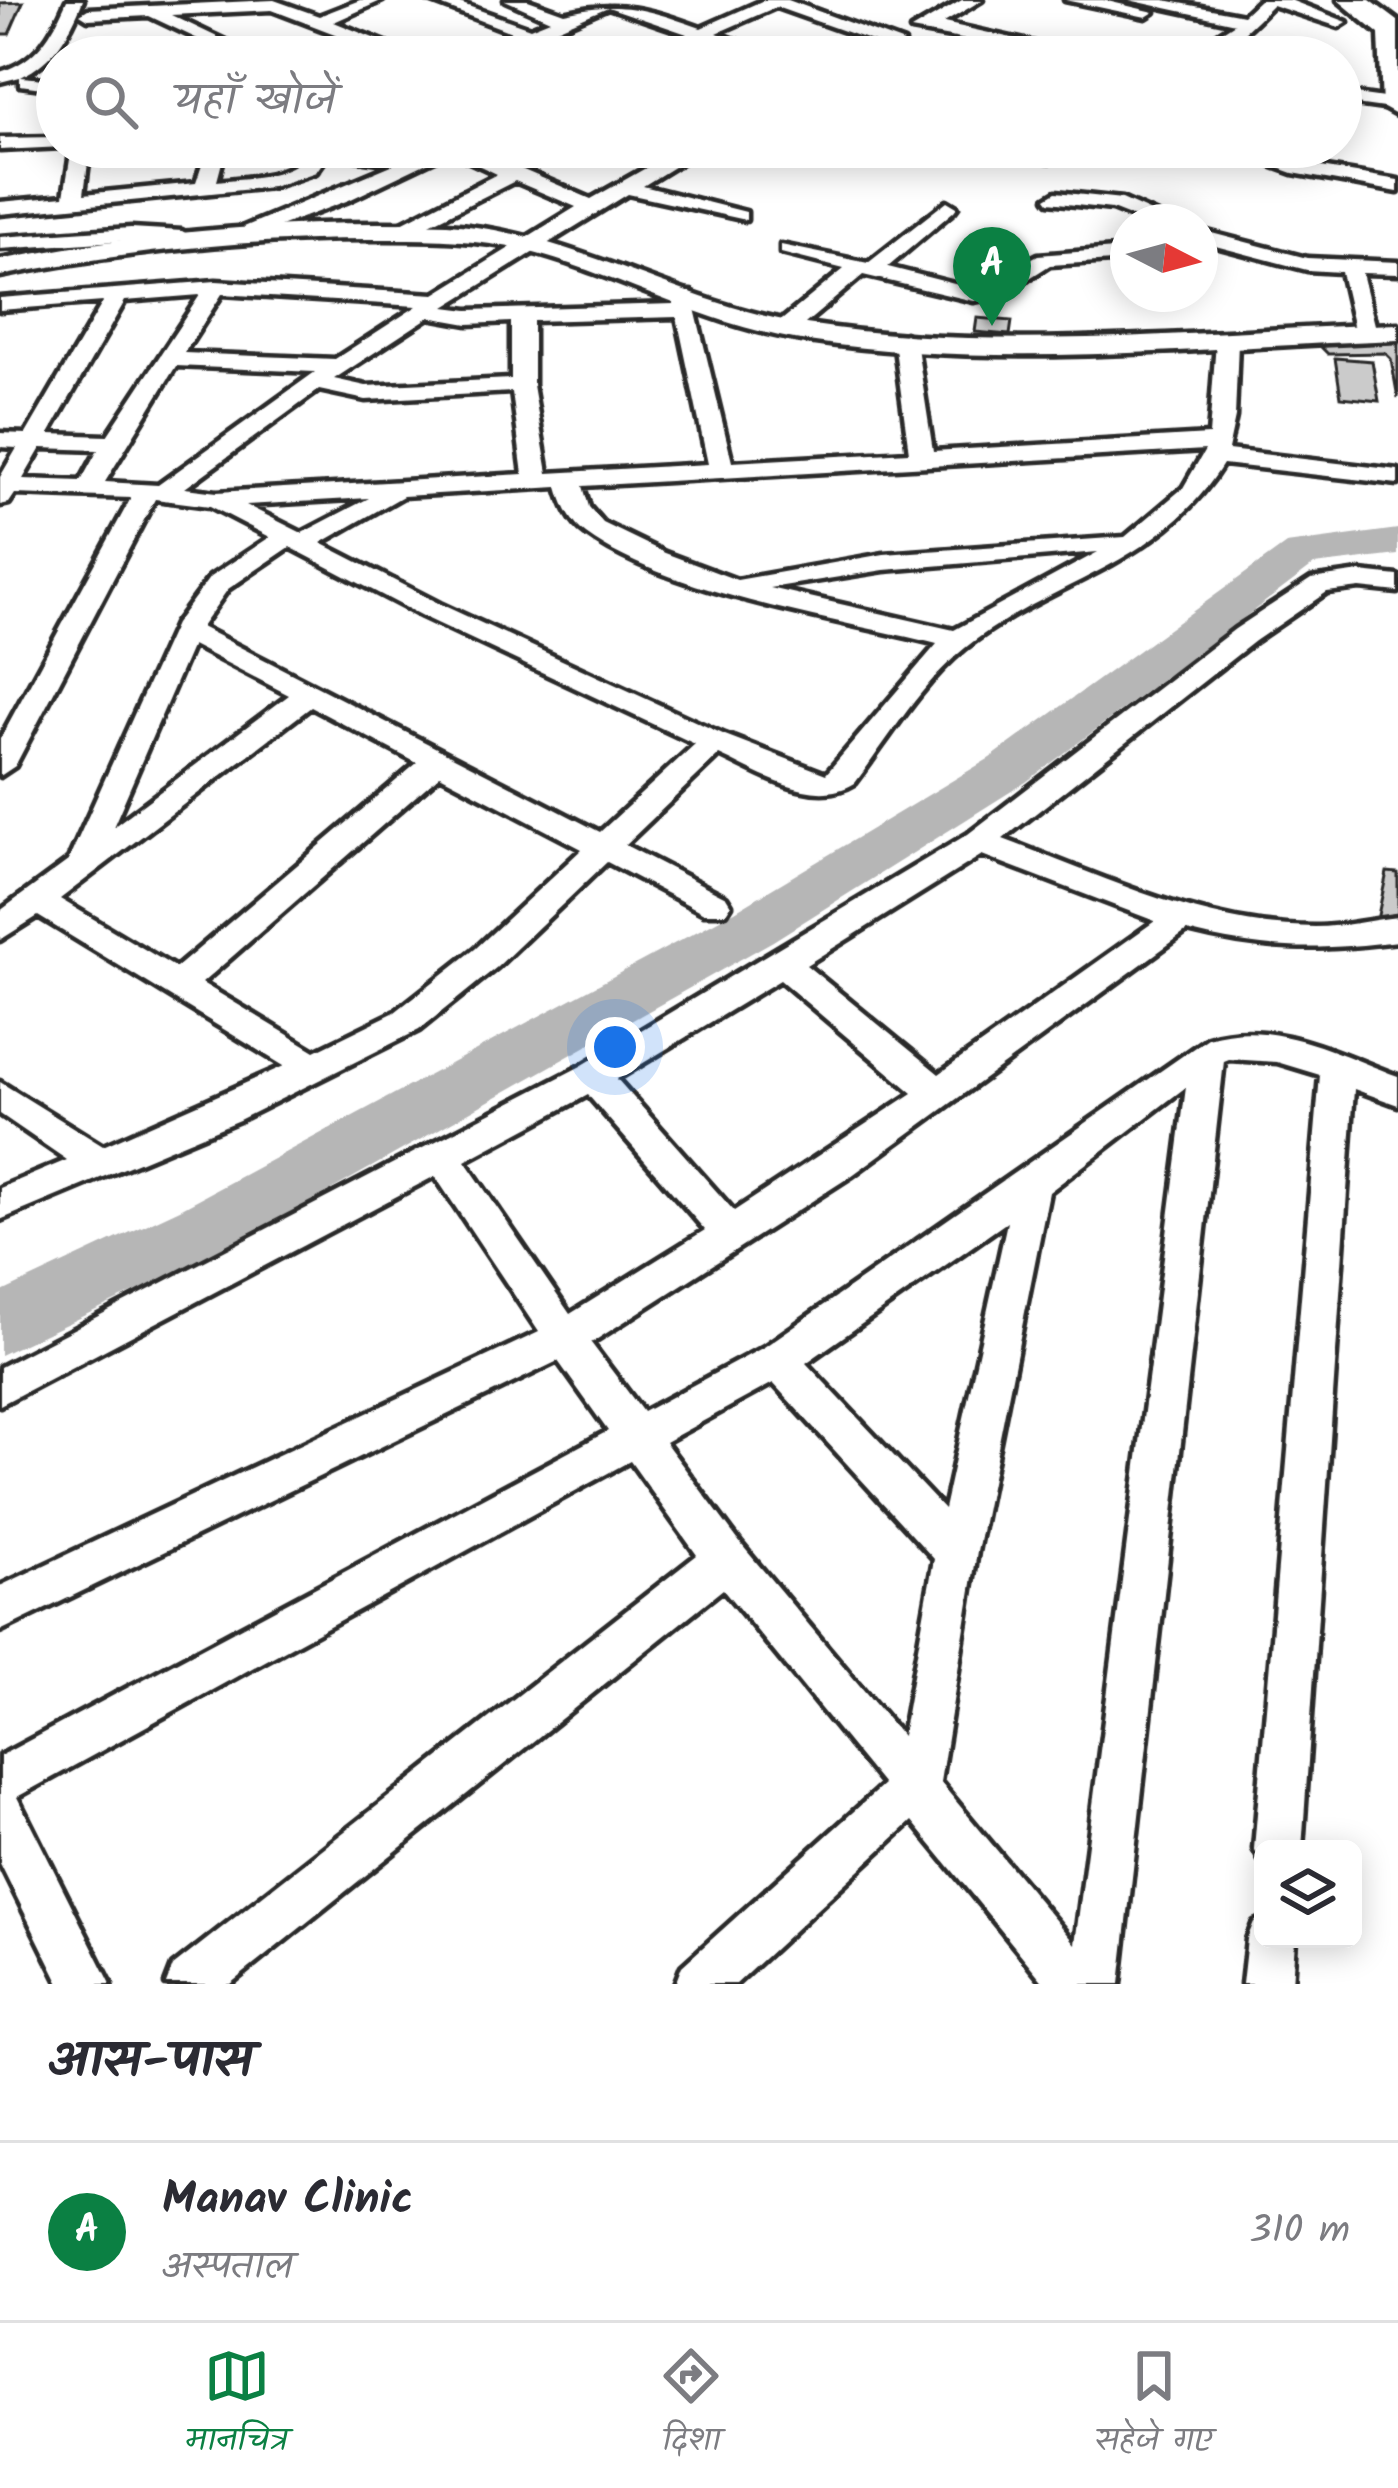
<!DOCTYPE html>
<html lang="hi">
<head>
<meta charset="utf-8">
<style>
	body { margin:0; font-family:Kalam,"Playpen Sans Deva",sans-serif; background:#f7f7f7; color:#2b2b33 }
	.controls { position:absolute; right:36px; bottom:36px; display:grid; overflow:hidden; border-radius:18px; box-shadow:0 6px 30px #0003 }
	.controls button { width:108px; height:108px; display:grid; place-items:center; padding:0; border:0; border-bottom:3px solid #e1e1e2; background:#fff; color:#2b2b33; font:60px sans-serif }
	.compass { position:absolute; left:1110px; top:204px; width:108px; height:108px; border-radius:50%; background:#fff; box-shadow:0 6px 30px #0003; rotate:96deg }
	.you { position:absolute; left:615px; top:1047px; width:42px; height:42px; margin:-30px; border:9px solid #fff; border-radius:50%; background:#1a73e8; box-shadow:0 0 0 18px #1a73e833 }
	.badge { display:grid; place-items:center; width:78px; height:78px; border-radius:50%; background:#0b8043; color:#fff; font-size:39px; font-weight:700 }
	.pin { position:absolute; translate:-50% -99px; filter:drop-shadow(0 3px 6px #0008) }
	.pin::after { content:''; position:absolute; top:63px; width:42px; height:36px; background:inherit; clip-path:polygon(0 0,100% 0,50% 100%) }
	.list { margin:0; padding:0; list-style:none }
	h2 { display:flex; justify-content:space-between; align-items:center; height:156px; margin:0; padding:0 48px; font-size:51px }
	h2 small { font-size:39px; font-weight:400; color:#7c7c81 }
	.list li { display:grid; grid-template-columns:78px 1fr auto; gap:36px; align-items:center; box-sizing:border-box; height:180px; padding:0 48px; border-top:3px solid #e1e1e2 }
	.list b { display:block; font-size:45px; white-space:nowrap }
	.list p { margin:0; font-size:39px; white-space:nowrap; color:#7c7c81 }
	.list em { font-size:39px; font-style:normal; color:#7c7c81 }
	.icon { flex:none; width:66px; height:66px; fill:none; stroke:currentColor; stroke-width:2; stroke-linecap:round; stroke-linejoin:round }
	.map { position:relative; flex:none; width:1398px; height:1984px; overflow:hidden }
	.search { position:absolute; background:#fff; box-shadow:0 6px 30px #0003; left:36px; right:36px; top:36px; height:132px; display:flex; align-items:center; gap:30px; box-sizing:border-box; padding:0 42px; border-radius:66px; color:#7c7c81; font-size:45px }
	.sheet { height:336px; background:#fff }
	nav { display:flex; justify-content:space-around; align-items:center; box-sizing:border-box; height:168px; border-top:3px solid #e1e1e2; background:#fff; font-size:33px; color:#7c7c81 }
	nav a { display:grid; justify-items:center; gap:6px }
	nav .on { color:#0b8043 }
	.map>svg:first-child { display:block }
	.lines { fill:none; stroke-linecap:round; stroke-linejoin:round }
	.river { fill:#b6b6b6; fill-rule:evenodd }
	.building { fill:#cbcbcb; stroke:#2b2b2b; stroke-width:3 }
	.minor-casing { stroke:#2b2b2b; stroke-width:9 }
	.tertiary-casing { stroke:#2b2b2b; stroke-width:9 }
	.trunk-casing { stroke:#2b2b2b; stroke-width:9 }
	.minor { fill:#fff; fill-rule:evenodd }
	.tertiary { fill:#fff; fill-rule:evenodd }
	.trunk { fill:#fff; fill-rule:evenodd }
</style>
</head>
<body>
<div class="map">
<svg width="1398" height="1984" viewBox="0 0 1398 1984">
	<rect width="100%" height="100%" fill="#fff"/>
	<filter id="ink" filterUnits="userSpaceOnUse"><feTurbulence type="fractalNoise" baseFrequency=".00833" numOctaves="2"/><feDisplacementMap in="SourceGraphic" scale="24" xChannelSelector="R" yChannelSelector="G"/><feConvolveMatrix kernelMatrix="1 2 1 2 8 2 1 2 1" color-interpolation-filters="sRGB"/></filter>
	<g filter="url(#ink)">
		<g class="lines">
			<polygon class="river" points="1398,529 1398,555 1314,565 1026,782 773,941 226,1249 0,1355 0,1293 180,1209 735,911 990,758 1286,544"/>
		</g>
		<g class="building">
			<polygon points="23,2 9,34 0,34 0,3"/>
			<polygon points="977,318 1012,321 1010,335 975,332"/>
			<polygon points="1398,340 1398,398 1391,359 1385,353 1328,354 1316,342"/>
			<polygon points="1335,358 1372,361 1379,401 1341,397"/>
			<polygon points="1387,872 1398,873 1398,922 1376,925"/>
		</g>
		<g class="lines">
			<g class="minor-casing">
				<g id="minor">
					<path d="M67,0H83C70,33 54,61 21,77L57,80V90L20,85V77L0,82V72C37,61 53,33 67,0Z"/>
					<polygon points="274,0 319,16 360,0 383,0 334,22 420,57 395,57 272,10 171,15 259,57 236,57 149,16 88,19 80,14 88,9"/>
					<path d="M427,0H451L530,28L550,20L505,0H528L564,13C619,0 648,9 701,28L764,0H788L904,43L889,47L776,7L717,33L778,57H752L703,40L664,57H641L687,34L608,7L545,34L602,57H577Z"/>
					<polygon points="962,0 982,0 944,23 1097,57 1062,57 911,30"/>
					<polygon points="1065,0 1103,0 1154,12 1146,17"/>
					<path d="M1129,0H1164L1243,15L1259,0H1290L1347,22L1339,27L1272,5C1246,31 1224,57 1182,57L1235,23Z"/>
					<polygon points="1341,92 1398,100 1398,110 1341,102"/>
					<polygon points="57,137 57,147 64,147 0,150 0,138"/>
					<path d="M72,147H90L84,194L196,183L208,147H226L217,181C253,177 292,178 314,147L413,155L431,147H469L505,162L540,147H565L521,169L591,199L683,147H706L643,186L746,212V220L628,194L445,307L468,310L674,304L675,292H691L732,462L909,452L894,341L905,334L916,341L933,451L1209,435L1216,342L1227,335L1238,342L1235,417L1228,450L1398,470V484L1223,464C1160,567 1053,578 965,648C920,685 890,737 855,783C813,809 760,773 719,755L625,845L726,897L731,905L726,913H704L607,862L497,967L419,1030L239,1120L0,1220V1188L67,1160L0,1114V1082L103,1146L284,1066L38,916L0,940V911L68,861L175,624L210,577L270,537L210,506L155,499L15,766L0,776V739L131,498L15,494L9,503L0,505V477L17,448L0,447V433L26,434L103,302L0,310V298L216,281L435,294L576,207L515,181L408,235H394V227L497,174L450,152L349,200L251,237L244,235V227L394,164L328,155L316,172L272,187L0,214V202L64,196ZM222,294L417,306L335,359L184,353ZM200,295L107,436L49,434L125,301ZM429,317L468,324L511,322V379L366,386L334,379ZM677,317L708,464L548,473L533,385V321ZM176,366L315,372L158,485L105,482ZM319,390L366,400L512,392L523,474L217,492L185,488ZM41,448L98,450L81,481L23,479ZM1205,450L1183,488L1125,537L884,554L737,580L665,553L603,523L589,507L583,486ZM558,487C563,505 570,522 586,534C665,593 840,620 937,644L826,774L725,735L440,604L321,543L403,496ZM369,498L302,533L246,505ZM290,547L422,616L695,744L600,832L201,627L228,589ZM1098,552L954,630L770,588L884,570ZM192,645L289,695L113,827ZM311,707L417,763L176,968L60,899ZM440,775L582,849L475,949L395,1012L315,1051L202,983Z"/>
					<polygon points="957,147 1026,147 1060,155 1050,161 966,153"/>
					<polygon points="1221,147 1249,147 1303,164 1398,180 1398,192 1293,173"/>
					<polygon points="1056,192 1122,199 1173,222 1145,222 1112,209 1049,202 1046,198"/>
					<polygon points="947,201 957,207 954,211 888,267 974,289 1038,255 1128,248 1128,260 1050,265 1003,295 974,301 863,275 793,334 777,334 777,324 844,269 781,253 781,245 868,263"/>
					<polygon points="131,228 182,231 192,237 182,243 131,240 0,249 0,237"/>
					<polygon points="1200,230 1307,258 1398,262 1398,274 1362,273 1377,333 1366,340 1355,333 1341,272 1307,270 1200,242"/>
					<path d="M1360,572L1398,576V592L1360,588L1327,592L1255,641L1003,839C1104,877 1205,927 1315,927C1342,927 1370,920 1398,917V941C1319,951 1265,951 1187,931L851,1176L591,1343L643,1412L764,1347L1208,1038C1273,1018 1338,1054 1398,1076V1105L1354,1089L1302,1849H1263V1866L1254,1849L1320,1075L1277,1062L1229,1059L1224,1061L1120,1984H1045L912,1821L736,1984H675L682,1966L883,1785L723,1589L230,1984H166L173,1966L697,1555L630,1461L17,1797L111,1984H60L0,1863V1756L608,1431L558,1361L0,1631V1586L539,1332L435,1176L0,1405V1367L581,1066L968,834L1235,629L1311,579ZM982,855L1155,921L939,1074L806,965ZM780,980L913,1093L734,1211L617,1079ZM1186,1087L1075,1944L940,1782L977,1552L1049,1192ZM588,1095L705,1230L570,1314L465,1161ZM1007,1222L944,1509L806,1363ZM773,1383L934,1559L902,1736L741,1544L665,1442Z"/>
					<polygon points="1263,1918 1263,1939 1295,1939 1292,1984 1242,1984 1247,1939 1254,1922"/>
				</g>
			</g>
			<g class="tertiary-casing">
				<path id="tertiary" d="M447,224C574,232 681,305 806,324C1000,354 1202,330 1398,324V340C1203,347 1003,370 808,341C708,327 621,275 523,250C473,238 421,239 370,239C245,239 123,252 0,276V260C148,231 296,219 447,224Z"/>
			</g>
			<g class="trunk-casing">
				<polygon id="trunk" points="1338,0 1370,0 1398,21 1398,116 1382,107 1379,34"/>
			</g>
			<use href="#minor" class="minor"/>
			<use href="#tertiary" class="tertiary"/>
			<use href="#trunk" class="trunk"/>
		</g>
	</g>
</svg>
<div class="controls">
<button><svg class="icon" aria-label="layers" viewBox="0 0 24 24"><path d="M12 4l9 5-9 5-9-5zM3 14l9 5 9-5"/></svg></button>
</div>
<svg class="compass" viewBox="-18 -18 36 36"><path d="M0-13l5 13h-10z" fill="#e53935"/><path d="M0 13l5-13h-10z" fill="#7c7c81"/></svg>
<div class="you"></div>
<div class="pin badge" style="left:992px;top:326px">A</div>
<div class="search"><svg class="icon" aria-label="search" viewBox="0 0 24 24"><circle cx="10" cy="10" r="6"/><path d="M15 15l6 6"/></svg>यहाँ खोजें</div>
</div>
<section class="sheet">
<h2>आस-पास<small></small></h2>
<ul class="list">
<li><span class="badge">A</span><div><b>Manav Clinic</b><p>अस्पताल</p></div><em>310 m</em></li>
</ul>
</section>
<nav>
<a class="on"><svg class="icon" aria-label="map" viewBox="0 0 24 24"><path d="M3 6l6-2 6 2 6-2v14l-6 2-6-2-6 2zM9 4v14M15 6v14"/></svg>मानचित्र</a>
<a><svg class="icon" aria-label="directions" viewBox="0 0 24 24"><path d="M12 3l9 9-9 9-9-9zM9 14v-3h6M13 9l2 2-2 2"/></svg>दिशा</a>
<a><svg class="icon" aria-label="saved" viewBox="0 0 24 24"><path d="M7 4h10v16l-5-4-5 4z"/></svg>सहेजे गए</a>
</nav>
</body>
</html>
